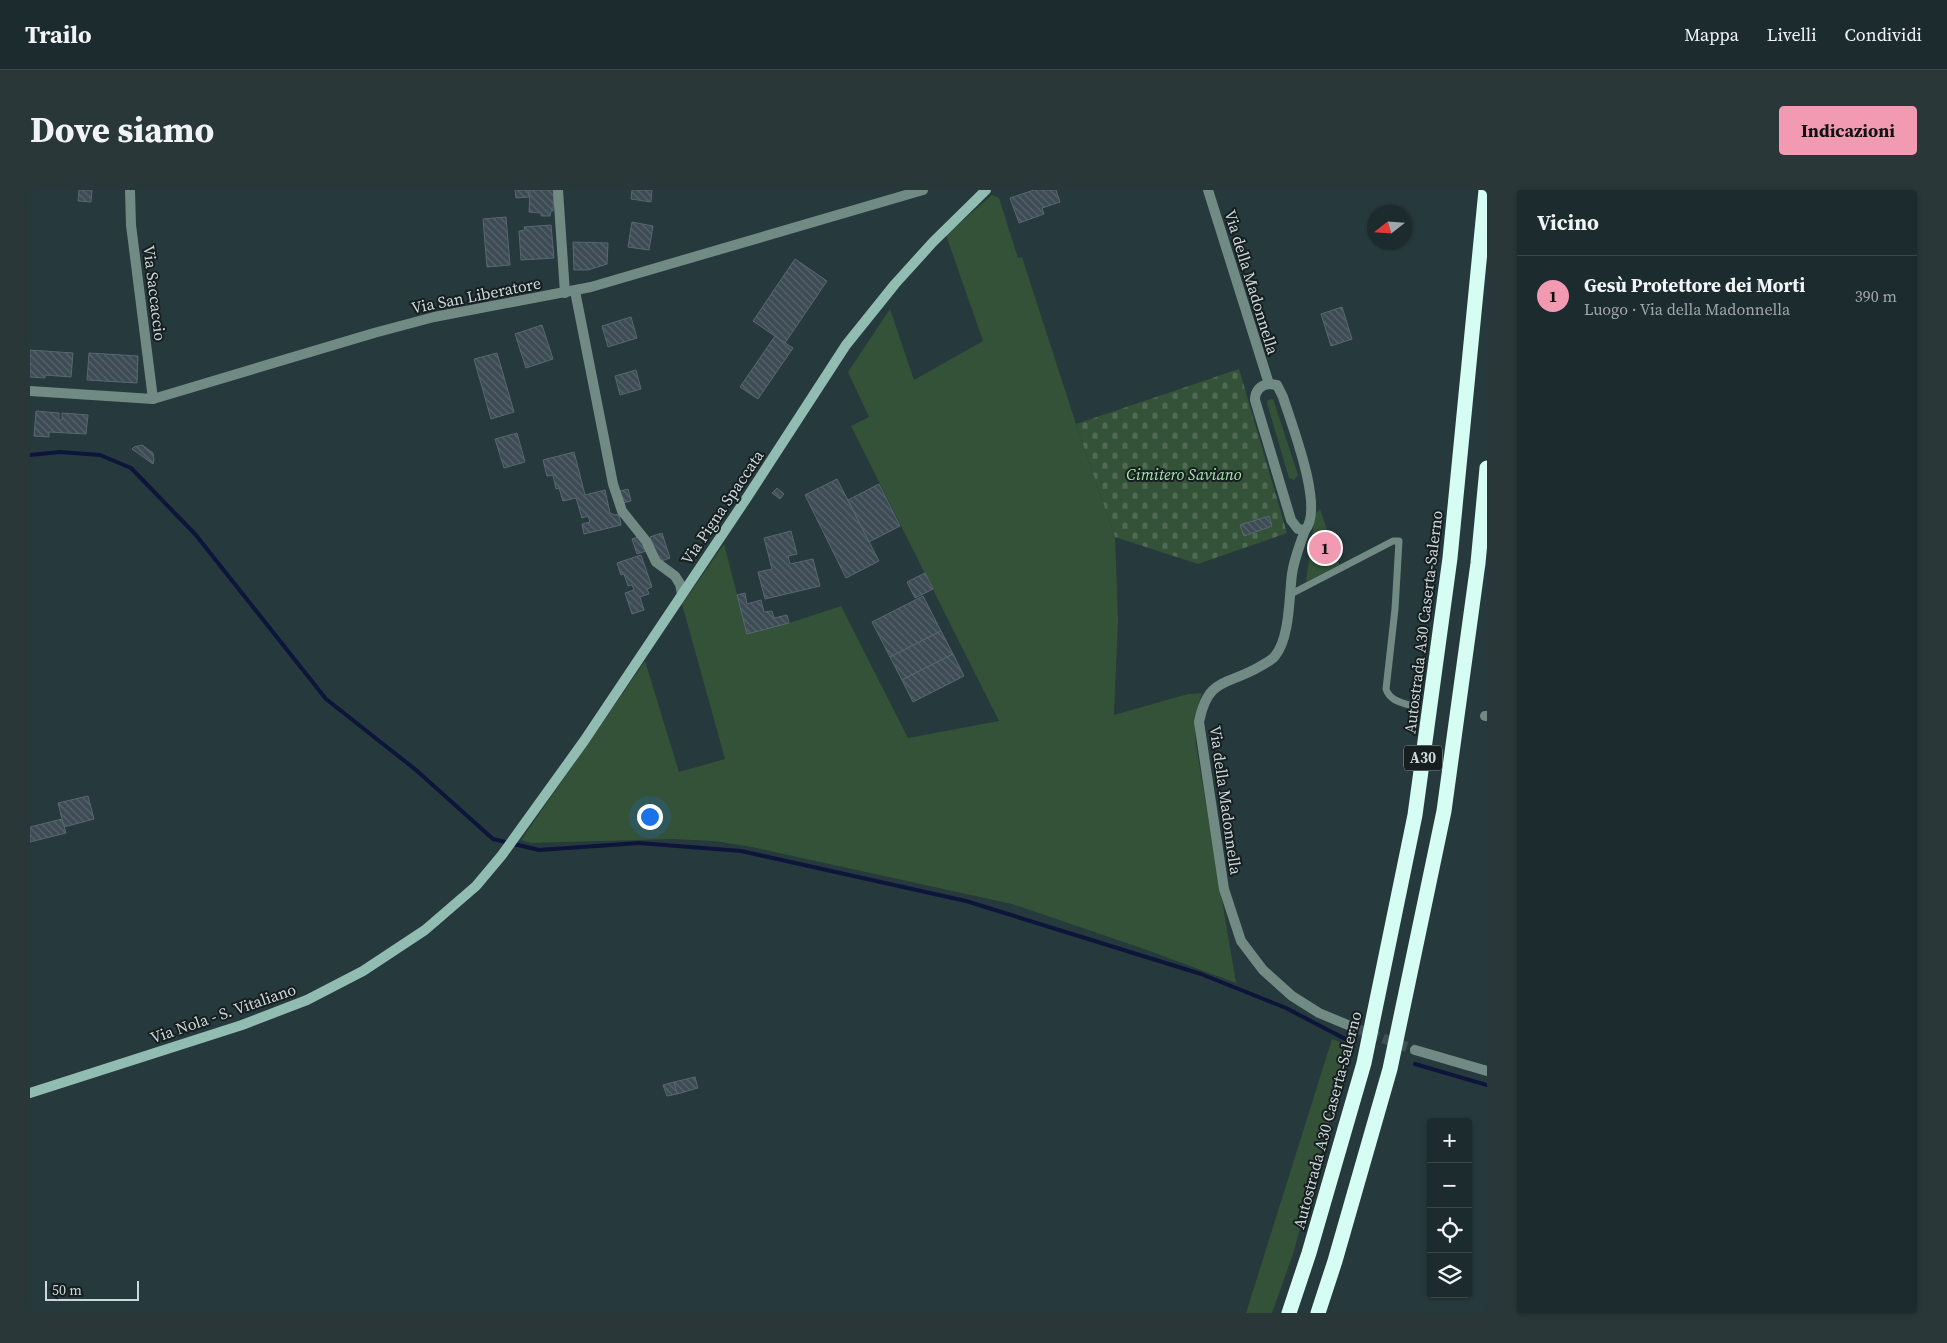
<!DOCTYPE html>
<html lang="it">
<head>
<meta charset="utf-8">
<style>
	body { margin:0; font-family:"Source Serif 4",serif; background:#293739; color:#f1f3f6 }
	.controls { position:absolute; right:15px; bottom:15px; display:grid; overflow:hidden; border-radius:5px; box-shadow:0 1px 4px #0004 }
	.controls button { width:45px; height:45px; display:grid; place-items:center; padding:0; border:0; border-bottom:1px solid #3a4749; background:#1c2b2d; color:#f1f3f6; font:25px sans-serif }
	.compass { position:absolute; left:1337px; top:15px; width:45px; height:45px; border-radius:50%; background:#1c2b2d; box-shadow:0 1px 4px #0004; rotate:253deg }
	.scale { position:absolute; left:15px; bottom:12px; width:94px; box-sizing:border-box; padding-left:5px; border:2px solid #ccd8d9; border-top:0; font-size:14px; line-height:18px; white-space:nowrap; color:#ccd8d9; -webkit-text-stroke:4px #161e20; paint-order:stroke }
	.you { position:absolute; left:619px; top:626px; width:18px; height:18px; margin:-12px; border:4px solid #fff; border-radius:50%; background:#1a73e8; box-shadow:0 0 0 8px #1a73e833 }
	.badge { display:grid; place-items:center; width:32px; height:32px; border-radius:50%; background:#f19ab1; color:#111; font-size:16px; font-weight:700 }
	.pin { position:absolute; translate:-50% -50%; border:2px solid #fff; box-shadow:0 1px 5px #0006 }
	.list { margin:0; padding:0; list-style:none }
	h2 { display:flex; justify-content:space-between; align-items:center; height:65px; margin:0; padding:0 20px; font-size:21px }
	h2 small { font-size:16px; font-weight:400; color:#a0a7aa }
	.list li { display:grid; grid-template-columns:32px 1fr auto; gap:15px; align-items:center; box-sizing:border-box; height:80px; padding:0 20px; border-top:1px solid #3a4749 }
	.list b { display:block; font-size:19px; white-space:nowrap }
	.list p { margin:0; font-size:16px; white-space:nowrap; color:#a0a7aa }
	.list em { font-size:16px; font-style:normal; color:#a0a7aa }
	.icon { flex:none; width:28px; height:28px; fill:none; stroke:currentColor; stroke-width:2; stroke-linecap:round; stroke-linejoin:round }
	.map { position:relative; flex:none; width:1457px; height:1123px; overflow:hidden; border-radius:5px }
	header { display:flex; align-items:center; gap:30px; box-sizing:border-box; height:70px; padding:0 25px; background:#1c2b2d; border-bottom:1px solid #3a4749 }
	header strong { font-size:24px }
	nav { display:flex; gap:28px; margin-inline-start:auto; font-size:18px }
	.intro { display:flex; align-items:center; justify-content:space-between; box-sizing:border-box; height:120px; padding:0 30px }
	h1 { margin:0; font-size:35px }
	.button { padding:12px 22px; border-radius:5px; background:#f19ab1; color:#111; font-size:18px; font-weight:700 }
	main { display:flex; gap:30px; padding:0 30px }
	aside { flex:1; background:#1c2b2d; border-radius:5px; box-shadow:0 1px 4px #0004 }
	.map>svg:first-child { display:block }
	.green { fill:#345237 }
	.cemetery { fill:url(#cemetery-stones) }
	.lines { fill:none; stroke-linecap:round; stroke-linejoin:round }
	.stream { stroke:#0e153a; stroke-width:4 }
	.building { fill:url(#building-back-hatch); stroke:#596772 }
	.minor-tunnel { stroke:#3f5154; stroke-width:10; stroke-dasharray:10 5; stroke-linecap:butt }
	.service { stroke:#718b84; stroke-width:7 }
	.minor { stroke:#718b84; stroke-width:10 }
	.secondary { stroke:#91bcb1; stroke-width:10 }
	.motorway { stroke:#d6fdf3; stroke-width:15 }
	.labels { text-anchor:middle; stroke-width:4; stroke-linejoin:round; paint-order:stroke }
	.shield { fill:#161e20; stroke:#95a0a2; stroke-width:1 }
	.shield-label { font-size:15px; font-weight:bold; fill:#ccd8d9 }
	.street-label { font-size:16px; fill:#ccd8d9; stroke:#161e20 }
	.park-label { font-size:16px; font-style:italic; fill:#a8e7ad; stroke:#161e20 }
</style>
</head>
<body>
<header>
<strong>Trailo</strong>
<nav><a>Mappa</a><a>Livelli</a><a>Condividi</a></nav>
</header>
<div class="intro"><h1>Dove siamo</h1><a class="button">Indicazioni</a></div>
<main>
<div class="map">
<svg width="1457" height="1123" viewBox="0 0 1457 1123">
	<defs>
		<pattern id="cemetery-stones" width="16" height="16" patternUnits="userSpaceOnUse" patternTransform="scale(1.25)"><rect width="16" height="16" fill="#345237"/><path d="M2 7V4a2 2 0 0 1 4 0v3zM10 15v-3a2 2 0 0 1 4 0v3z" fill="#506a53"/></pattern>
		<pattern id="building-back-hatch" width="6" height="6" patternUnits="userSpaceOnUse" patternTransform="scale(1.25)"><rect width="6" height="6" fill="#3d4b55"/><path d="M-1 5l2 2M0 0l6 6M5-1l2 2" fill="none" stroke="#58646d"/></pattern>
	</defs>
	<rect width="100%" height="100%" fill="#26393c"/>
	<g class="green">
		<path d="M962,5L969,8L988,68L992,67L1046,234L1085,347L1088,430L1084,525L1158,504L1172,503C1166,521 1164,536 1166,555L1206,793L1117,760L982,714L722,657L684,651L642,649L501,653L491,650L615,471L649,582L695,569L652,414L694,354L717,443L759,433L811,416L878,548L969,531L821,236L839,227L818,182L860,119L884,190L953,151L916,45Z"/>
		<polygon points="1243,209 1268,285 1264,290 1259,288 1237,213 1238,210"/>
		<polygon points="1290,319 1309,375 1276,392 1285,324"/>
		<polygon points="1302,849 1320,856 1263,1064 1242,1123 1216,1123"/>
	</g>
	<polygon class="cemetery" points="1209,179 1257,343 1168,374 1085,347 1046,234"/>
	<g class="lines">
		<g class="stream">
			<polyline points="0,265 30,262 70,265 101,278 165,344 296,509 386,580 463,649 509,660 609,653 711,661 936,711 1171,784 1256,818 1321,852"/>
			<polyline points="1385,874 1457,895"/>
		</g>
	</g>
	<g class="building">
		<polygon points="49,0 62,0 61,12 48,11"/>
		<polygon points="485,0 499,0 499,7 486,8"/>
		<polygon points="500,0 524,0 523,21 521,21 520,26 511,26 511,23 499,22"/>
		<polygon points="602,0 622,0 621,12 601,9"/>
		<polygon points="1004,0 1026,0 1030,12 1012,18 1014,24 989,33 980,8"/>
		<polygon points="476,27 480,75 457,77 453,29"/>
		<polygon points="602,32 623,36 619,60 598,57"/>
		<polygon points="521,35 524,68 491,70 489,41 495,40 494,37"/>
		<polygon points="543,52 578,53 577,74 558,80 544,80"/>
		<polygon points="765,69 797,91 755,153 723,131"/>
		<polygon points="1312,117 1322,149 1301,156 1291,124"/>
		<polygon points="601,127 607,148 578,157 572,136"/>
		<polygon points="512,135 523,169 496,178 485,144"/>
		<polygon points="745,146 763,158 728,209 710,197"/>
		<polygon points="0,160 43,163 41,187 15,185 15,188 0,187"/>
		<polygon points="59,163 108,166 107,193 57,190"/>
		<polygon points="467,163 484,222 461,229 444,169"/>
		<polygon points="606,180 611,199 590,205 585,186"/>
		<polygon points="6,221 29,223 29,230 32,230 32,223 58,225 56,244 19,242 19,247 4,246"/>
		<polygon points="487,243 495,272 474,278 465,249"/>
		<polygon points="112,255 123,263 124,269 123,274 102,259 104,257"/>
		<polygon points="544,262 555,305 575,300 580,323 585,325 589,324 591,335 554,344 552,334 560,332 558,326 552,328 546,308 533,311 529,298 526,299 523,285 517,286 513,270"/>
		<polygon points="807,289 849,371 816,388 775,305"/>
		<polygon points="849,294 870,336 839,352 818,310"/>
		<polygon points="747,298 754,304 750,309 742,303"/>
		<polygon points="598,299 601,311 593,313 590,301"/>
		<polygon points="1239,326 1242,336 1214,346 1210,335"/>
		<polygon points="761,341 767,364 758,366 760,374 783,369 790,396 735,409 728,382 742,379 734,348"/>
		<polygon points="632,343 640,368 629,372 620,347"/>
		<polygon points="611,346 616,361 607,364 602,349"/>
		<polygon points="611,365 622,397 617,399 619,404 610,407 614,420 602,424 595,403 604,400 602,395 598,396 594,384 591,385 587,373"/>
		<polygon points="895,383 903,399 885,408 877,392"/>
		<polygon points="715,403 717,414 731,410 734,422 742,421 744,428 757,425 759,433 717,444 707,405"/>
		<polygon points="893,406 911,441 860,467 842,432"/>
		<polygon points="911,441 923,464 872,490 860,467"/>
		<polygon points="923,464 934,486 883,512 872,490"/>
		<polygon points="58,606 64,629 34,637 28,613"/>
		<polygon points="32,629 36,643 0,652 0,637"/>
		<polygon points="665,887 668,898 647,904 644,892"/>
		<polygon points="644,892 647,904 637,906 633,895"/>
	</g>
	<g class="lines">
		<polyline class="minor-tunnel" points="1325,838 1385,860"/>
		<path class="service" d="M1261,404L1363,351H1369L1365,419L1356,499C1360,511 1372,513 1383,516"/>
		<g class="minor">
			<polyline points="100,0 101,35 123,209"/>
			<polyline points="528,0 535,103"/>
			<path d="M1178,0L1239,194C1230,195 1225,201 1225,210L1261,330L1268,339L1275,340C1270,355 1264,369 1262,384C1259,407 1260,448 1245,466C1241,471 1234,474 1229,477C1196,496 1178,487 1169,532L1194,699L1211,751L1233,780L1262,806L1289,823L1325,838"/>
			<polyline points="545,101 583,294 592,321 616,351 626,372 645,386 650,394 652,404"/>
			<path d="M1239,194L1247,195L1253,207C1261,233 1295,319 1275,340"/>
			<polyline points="0,201 123,209 344,143 404,127 561,97 893,0"/>
			<polyline points="1455,526 1457,526"/>
			<polyline points="1385,860 1457,881"/>
		</g>
		<polyline class="secondary" points="0,903 212,835 277,810 333,781 395,740 446,696 472,665 554,551 718,306 816,155 865,94 903,52 956,0"/>
		<g class="motorway">
			<polyline points="1259,1123 1279,1063 1334,873 1385,625 1420,368 1456,0"/>
			<polyline points="1288,1123 1305,1071 1360,879 1414,621 1448,373 1457,278"/>
		</g>
	</g>
	<g class="labels">
		<rect class="shield" x="1374" y="555.5" width="38" height="25" rx="4"/>
		<g class="shield-label">
			<text x="1393" y="573">A30</text>
		</g>
		<g class="street-label">
			<text transform="translate(1222 92) rotate(73)" y="6">Via della Madonnella</text>
			<text transform="translate(125 103) rotate(83)" y="6">Via Saccaccio</text>
			<text transform="translate(446 105) rotate(-11)" y="6">Via San Liberatore</text>
			<text transform="translate(692 317) rotate(-56)" y="6">Via Pigna Spaccata</text>
			<text transform="translate(1393 432) rotate(-83)" y="6">Autostrada A30 Caserta-Salerno</text>
			<text transform="translate(1196 610) rotate(82)" y="6">Via della Madonnella</text>
			<text transform="translate(193 823) rotate(-19)" y="6">Via Nola - S. Vitaliano</text>
			<text transform="translate(1297 930) rotate(-75)" y="6">Autostrada A30 Caserta-Salerno</text>
		</g>
		<g class="park-label">
			<text x="1154" y="290">Cimitero Saviano</text>
		</g>
	</g>
</svg>
<div class="controls">
<button>+</button>
<button>−</button>
<button><svg class="icon" aria-label="locate" viewBox="0 0 24 24"><circle cx="12" cy="12" r="6"/><path d="M12 2v4M12 18v4M2 12h4M18 12h4"/></svg></button>
<button><svg class="icon" aria-label="layers" viewBox="0 0 24 24"><path d="M12 4l9 5-9 5-9-5zM3 14l9 5 9-5"/></svg></button>
</div>
<svg class="compass" viewBox="-18 -18 36 36"><path d="M0-13l5 13h-10z" fill="#e53935"/><path d="M0 13l5-13h-10z" fill="#a0a7aa"/></svg>
<div class="scale">50 m</div>
<div class="you"></div>
<div class="pin badge" style="left:1295px;top:358px">1</div>
</div>
<aside>
<h2>Vicino<small></small></h2>
<ul class="list">
<li><span class="badge">1</span><div><b>Gesù Protettore dei Morti</b><p>Luogo · Via della Madonnella</p></div><em>390 m</em></li>
</ul>
</aside>
</main>
</body>
</html>
